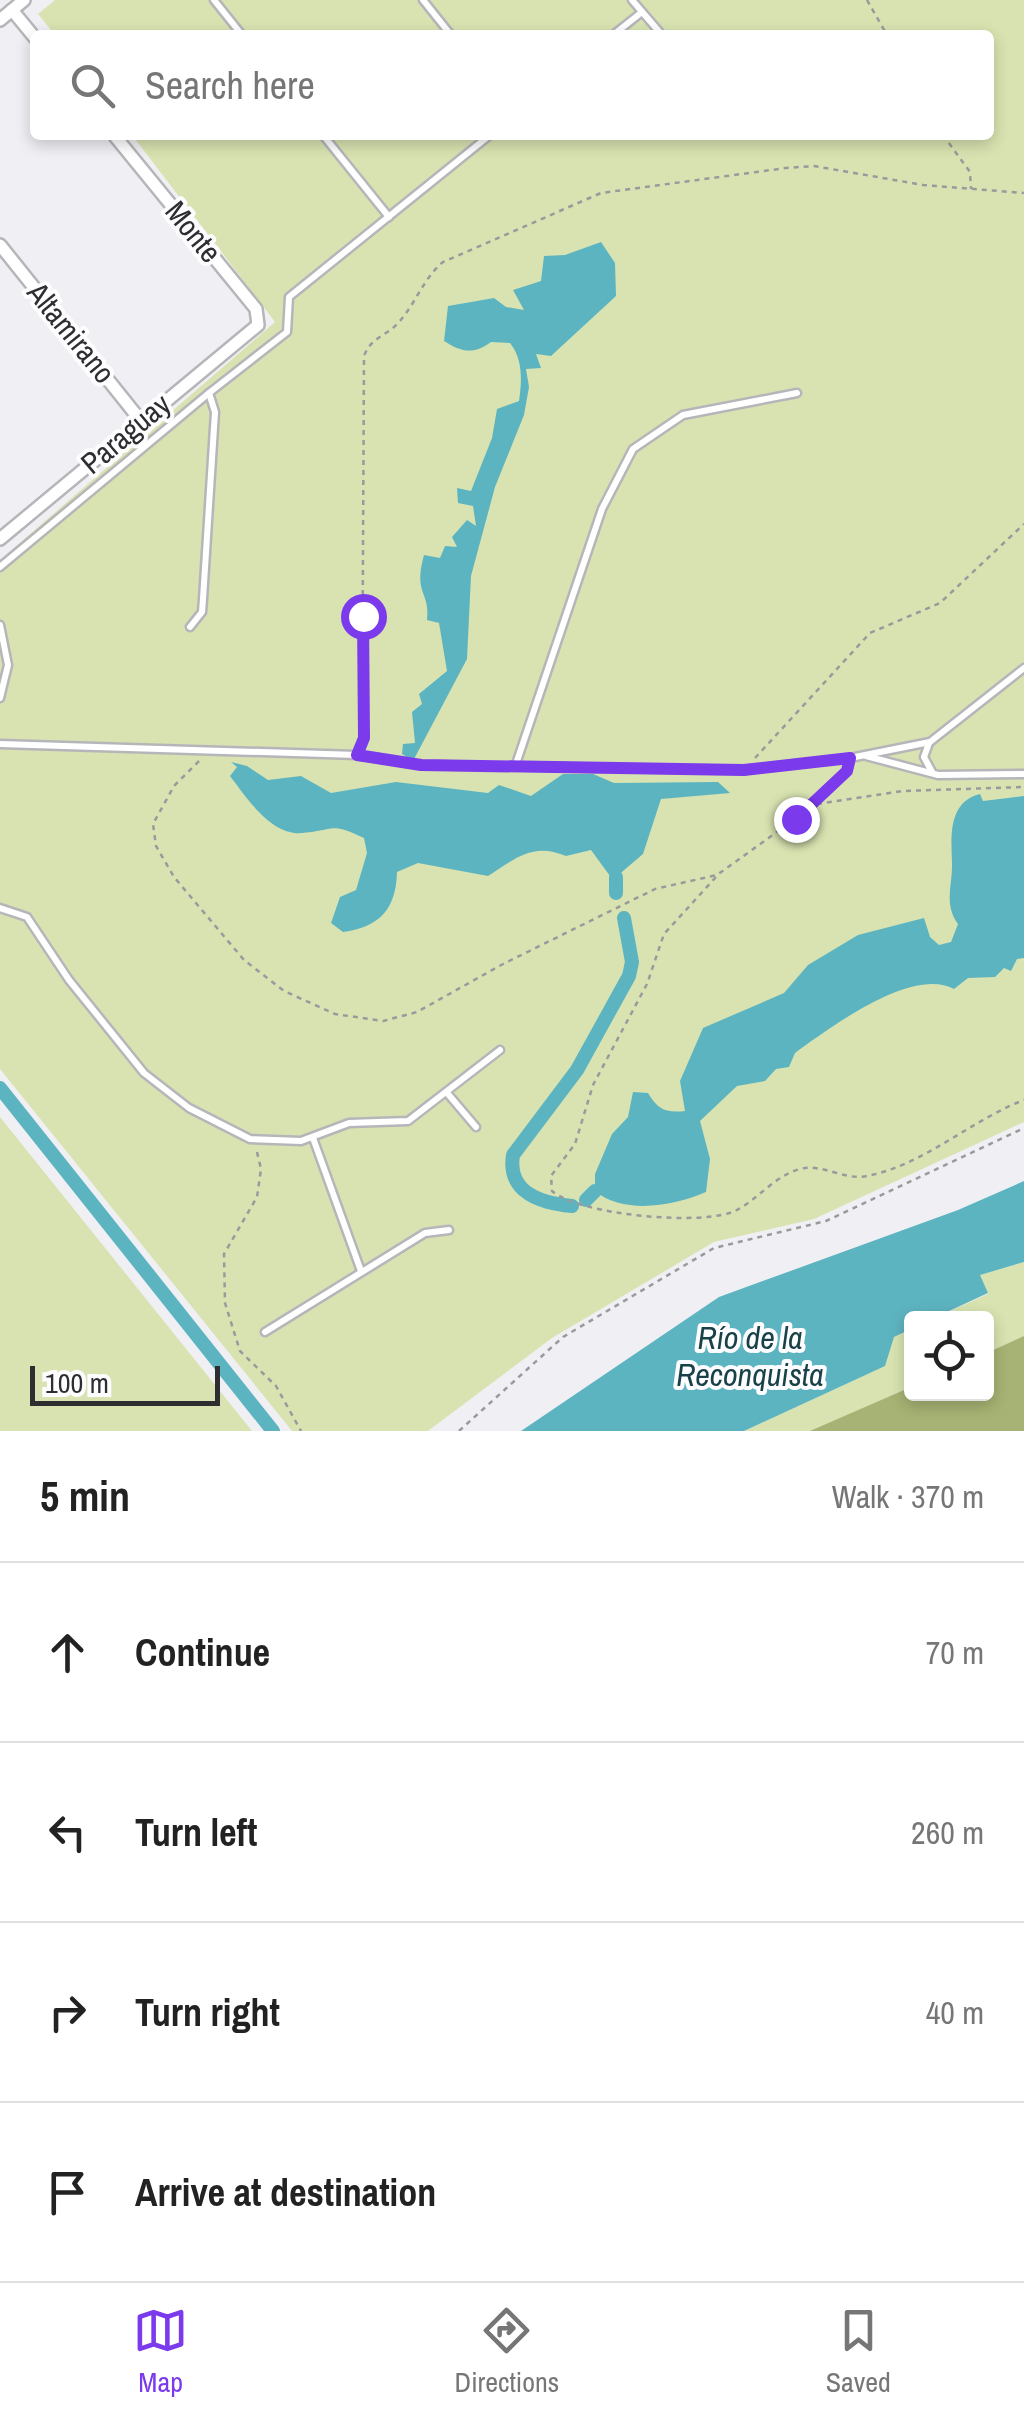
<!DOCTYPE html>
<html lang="en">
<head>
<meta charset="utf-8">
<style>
	body { margin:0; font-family:"Archivo Narrow",sans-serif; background:#f2f2f2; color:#222 }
	.controls { position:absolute; right:30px; bottom:30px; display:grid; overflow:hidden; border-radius:10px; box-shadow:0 5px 15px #0003 }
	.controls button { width:90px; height:90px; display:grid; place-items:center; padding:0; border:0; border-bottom:2px solid #e0e0e0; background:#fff; color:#222; font:50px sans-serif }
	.scale { position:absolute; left:30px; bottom:25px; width:190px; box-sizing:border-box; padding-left:10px; border:5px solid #2e2e30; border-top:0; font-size:28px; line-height:35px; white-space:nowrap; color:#2e2e30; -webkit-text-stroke:8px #fdfdff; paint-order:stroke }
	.stop { position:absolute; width:30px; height:30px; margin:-22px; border:8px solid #7c3aed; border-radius:50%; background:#fff }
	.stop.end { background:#7c3aed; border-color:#fff; box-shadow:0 2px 10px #0008 }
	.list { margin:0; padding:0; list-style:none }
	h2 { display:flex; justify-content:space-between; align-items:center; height:130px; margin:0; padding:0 40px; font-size:42px }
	h2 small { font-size:32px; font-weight:400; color:#767676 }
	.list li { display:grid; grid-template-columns:65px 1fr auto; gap:30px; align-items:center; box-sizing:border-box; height:180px; padding:0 40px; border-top:2px solid #e0e0e0 }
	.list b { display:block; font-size:38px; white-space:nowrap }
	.list em { font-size:32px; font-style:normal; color:#767676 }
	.icon { flex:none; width:55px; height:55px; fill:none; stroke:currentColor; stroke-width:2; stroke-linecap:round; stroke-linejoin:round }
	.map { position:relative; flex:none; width:1024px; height:1431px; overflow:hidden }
	.search { position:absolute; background:#fff; box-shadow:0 5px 15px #0003; left:30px; right:30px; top:30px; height:110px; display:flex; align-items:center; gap:25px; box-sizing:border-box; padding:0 35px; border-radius:10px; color:#767676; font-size:38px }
	.sheet { height:850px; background:#fff }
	nav { display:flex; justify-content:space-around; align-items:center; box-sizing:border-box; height:140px; border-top:2px solid #e0e0e0; background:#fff; font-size:28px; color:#767676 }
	nav a { display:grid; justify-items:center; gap:5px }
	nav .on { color:#7c3aed }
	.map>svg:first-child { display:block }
	.green { fill:#d8e3b1 }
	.forest { fill:#a7b374 }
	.water { fill:#5db4c1 }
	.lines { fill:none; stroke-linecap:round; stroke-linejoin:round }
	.canal { stroke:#5db4c1; stroke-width:14 }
	.lane-casing { stroke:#b6b6ba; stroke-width:11 }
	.street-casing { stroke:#b6b6ba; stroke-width:16 }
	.path { stroke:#9a9a9d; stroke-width:2.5; stroke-dasharray:5 5; stroke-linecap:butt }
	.lane { stroke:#fff; stroke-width:6 }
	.street { stroke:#fff; stroke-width:11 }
	.route { stroke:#7c3aed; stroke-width:12 }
	.labels { text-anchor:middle; stroke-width:8; stroke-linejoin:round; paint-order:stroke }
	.street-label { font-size:30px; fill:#2e2e30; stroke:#fdfdff }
	.water-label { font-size:32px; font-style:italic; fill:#194248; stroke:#fdfdff }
</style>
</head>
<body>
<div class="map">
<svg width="1024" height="1431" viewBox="0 0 1024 1431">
	<rect width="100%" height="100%" fill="#f0f0f4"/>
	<g class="green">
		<polygon points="55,0 1024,0 1024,1122 814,1219 714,1242 552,1338 428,1431 292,1431 0,1069 0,560 275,322 132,135 989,135 989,35 55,35 38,14"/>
		<polygon points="0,1117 252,1431 0,1431"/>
		<polygon points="1024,1262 1024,1431 744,1431 884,1366 894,1337 911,1329 912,1394 986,1394 986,1318 934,1318 988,1294 979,1275"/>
	</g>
	<polygon class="forest" points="1024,1336 1024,1431 810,1431 911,1387 912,1394 986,1394 987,1353"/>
	<g class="water">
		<path d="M601,242L615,263L616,296L551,356L536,354L541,368L526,369L529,387L524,415L495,487L471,576L467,659L413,761L402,754L403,744L415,743L412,712L422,704L419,694L447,671L439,623L427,620C430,590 413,595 424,555L440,558L445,546L457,547L452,537L467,520L476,526L473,506L458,503L457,488L471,491L492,438L497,409L519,401C522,381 523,359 510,343L491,342C474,355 461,352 444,341L448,306L494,298L506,307L524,310L513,290L541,281L544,256L565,255Z"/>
		<path d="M231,762L247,766L268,780L301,776L331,793L396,782L488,793L499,785L531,796L563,774H593L614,783L718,782L730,793L661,799L643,854L616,877L610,876L591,850L566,856C533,842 516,858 488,876L418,863L397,872C396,909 380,927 343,932L331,923L340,897L356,890L367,853L364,838C329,822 337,830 303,833C271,836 247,798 230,776L237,767Z"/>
		<path d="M980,794L983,801L1024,796V958L1017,959L1011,971L1004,968L995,977L968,978L954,989C912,966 828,1029 795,1053L789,1067L776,1069L765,1081L737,1086L700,1121L710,1159L706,1192C674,1206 624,1215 595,1191V1174L612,1134L628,1117L633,1092L648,1093C658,1110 666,1113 685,1111L680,1081L703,1028L784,993L808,965L858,935L924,918L930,937L939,945L951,942L958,924C943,903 953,885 952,862C951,836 948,802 980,794Z"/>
		<polygon points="1024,1181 1024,1262 980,1275 988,1293 934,1318 912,1318 911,1329 894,1337 885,1366 744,1431 521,1431 719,1297 958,1210"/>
	</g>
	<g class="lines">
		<g class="canal">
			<polyline points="616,877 616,893"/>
			<polyline points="0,1088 273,1431"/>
			<polyline points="586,1200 595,1191"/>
			<path d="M572,1206C541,1203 507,1193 513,1155L577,1070L629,976L632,962L624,918"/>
		</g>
		<g class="lane-casing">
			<g id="lane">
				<polyline points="214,0 242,35"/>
				<polyline points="423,0 451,35"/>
				<polyline points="632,0 662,35"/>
				<polyline points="613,35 642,12"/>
				<polyline points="323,135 389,217"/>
				<polyline points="0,567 209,393"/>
				<polyline points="0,625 8,665 0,698"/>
				<polyline points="190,627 202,612 203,599 215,412 209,393 287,332 289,297 490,135"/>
				<polyline points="929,743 924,757 932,772"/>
				<polyline points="0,744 357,755 421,765 744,770 850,758 930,742 1024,668"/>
				<polyline points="866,756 938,775 1024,774"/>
				<polyline points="516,764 602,509 633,449 683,415 797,393"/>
				<polyline points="0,908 27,917 69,980 144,1073 189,1108 250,1139 301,1141 349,1123 408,1121 500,1050"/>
				<polyline points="448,1094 476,1127"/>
				<polyline points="313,1138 361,1271"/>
				<polyline points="265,1332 425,1233 449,1230"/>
			</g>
		</g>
		<g class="street-casing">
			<g id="street">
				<polyline points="12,10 35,38"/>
				<polyline points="0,20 24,0"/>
				<polyline points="0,245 141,421"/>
				<polyline points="0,539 258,325 256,309 114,135"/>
			</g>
		</g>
		<g class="path">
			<polyline points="867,0 887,35"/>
			<polyline points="943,135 970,172 971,189"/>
			<path d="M362,745L364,356C371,337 387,336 399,322C416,303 423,279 443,262L601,193L786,168L814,166L923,185L1024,193"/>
			<polyline points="755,758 870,633 940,603 1024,524"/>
			<polyline points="199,761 174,786 153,824 156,846 174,877 244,960 284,991 335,1014 383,1021 417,1012 503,964 655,889 717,875 816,804 847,769"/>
			<polyline points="817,804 903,791 1024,787"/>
			<path d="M716,877L664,934L647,984L593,1085L575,1144L551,1176L552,1191C579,1215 705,1227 737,1210C758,1199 776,1175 800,1169C822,1163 845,1181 867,1176C924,1165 971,1120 1024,1100"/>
			<polyline points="257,1152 261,1169 257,1197 224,1254 225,1303 240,1351 276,1386 301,1431"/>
			<polyline points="459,1431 563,1337 714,1248 826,1221 1024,1128"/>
		</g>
		<use href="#lane" class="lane"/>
		<use href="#street" class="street"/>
	</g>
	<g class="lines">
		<polyline class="route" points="363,616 364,738 357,755 421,765 744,770 850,758 847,771 796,819"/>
	</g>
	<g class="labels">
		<g class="street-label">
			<text transform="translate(193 232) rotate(51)" y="10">Monte</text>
			<text transform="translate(71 333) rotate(51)" y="10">Altamirano</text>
			<text transform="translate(126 434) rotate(-40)" y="10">Paraguay</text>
		</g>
		<g class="water-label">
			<text x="750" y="1349">Río de la<tspan x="750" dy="37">Reconquista</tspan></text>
		</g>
	</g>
</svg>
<div class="controls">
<button><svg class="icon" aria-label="locate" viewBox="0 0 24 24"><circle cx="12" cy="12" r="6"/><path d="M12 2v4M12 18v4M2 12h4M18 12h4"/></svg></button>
</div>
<div class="scale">100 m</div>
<div class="stop" style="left:363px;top:616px"></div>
<div class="stop end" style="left:796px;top:819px"></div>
<div class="search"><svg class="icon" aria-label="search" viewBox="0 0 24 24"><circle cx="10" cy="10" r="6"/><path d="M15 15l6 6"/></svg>Search here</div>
</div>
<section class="sheet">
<h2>5 min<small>Walk · 370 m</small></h2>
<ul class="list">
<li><svg class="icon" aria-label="ahead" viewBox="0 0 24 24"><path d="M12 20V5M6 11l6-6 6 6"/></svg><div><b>Continue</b></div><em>70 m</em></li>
<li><svg class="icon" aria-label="left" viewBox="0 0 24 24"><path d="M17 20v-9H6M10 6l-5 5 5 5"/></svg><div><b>Turn left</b></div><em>260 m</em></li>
<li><svg class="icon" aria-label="right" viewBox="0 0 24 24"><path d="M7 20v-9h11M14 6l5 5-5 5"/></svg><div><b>Turn right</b></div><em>40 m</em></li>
<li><svg class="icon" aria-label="arrive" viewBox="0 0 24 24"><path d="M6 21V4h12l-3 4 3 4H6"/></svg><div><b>Arrive at destination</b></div></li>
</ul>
</section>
<nav>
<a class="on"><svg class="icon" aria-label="map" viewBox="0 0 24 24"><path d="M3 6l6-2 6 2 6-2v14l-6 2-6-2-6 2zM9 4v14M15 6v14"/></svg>Map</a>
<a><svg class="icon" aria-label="directions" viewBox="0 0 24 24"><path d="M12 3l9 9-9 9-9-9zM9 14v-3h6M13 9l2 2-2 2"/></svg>Directions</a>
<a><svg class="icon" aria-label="saved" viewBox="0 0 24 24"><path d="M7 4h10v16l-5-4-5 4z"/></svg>Saved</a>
</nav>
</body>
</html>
